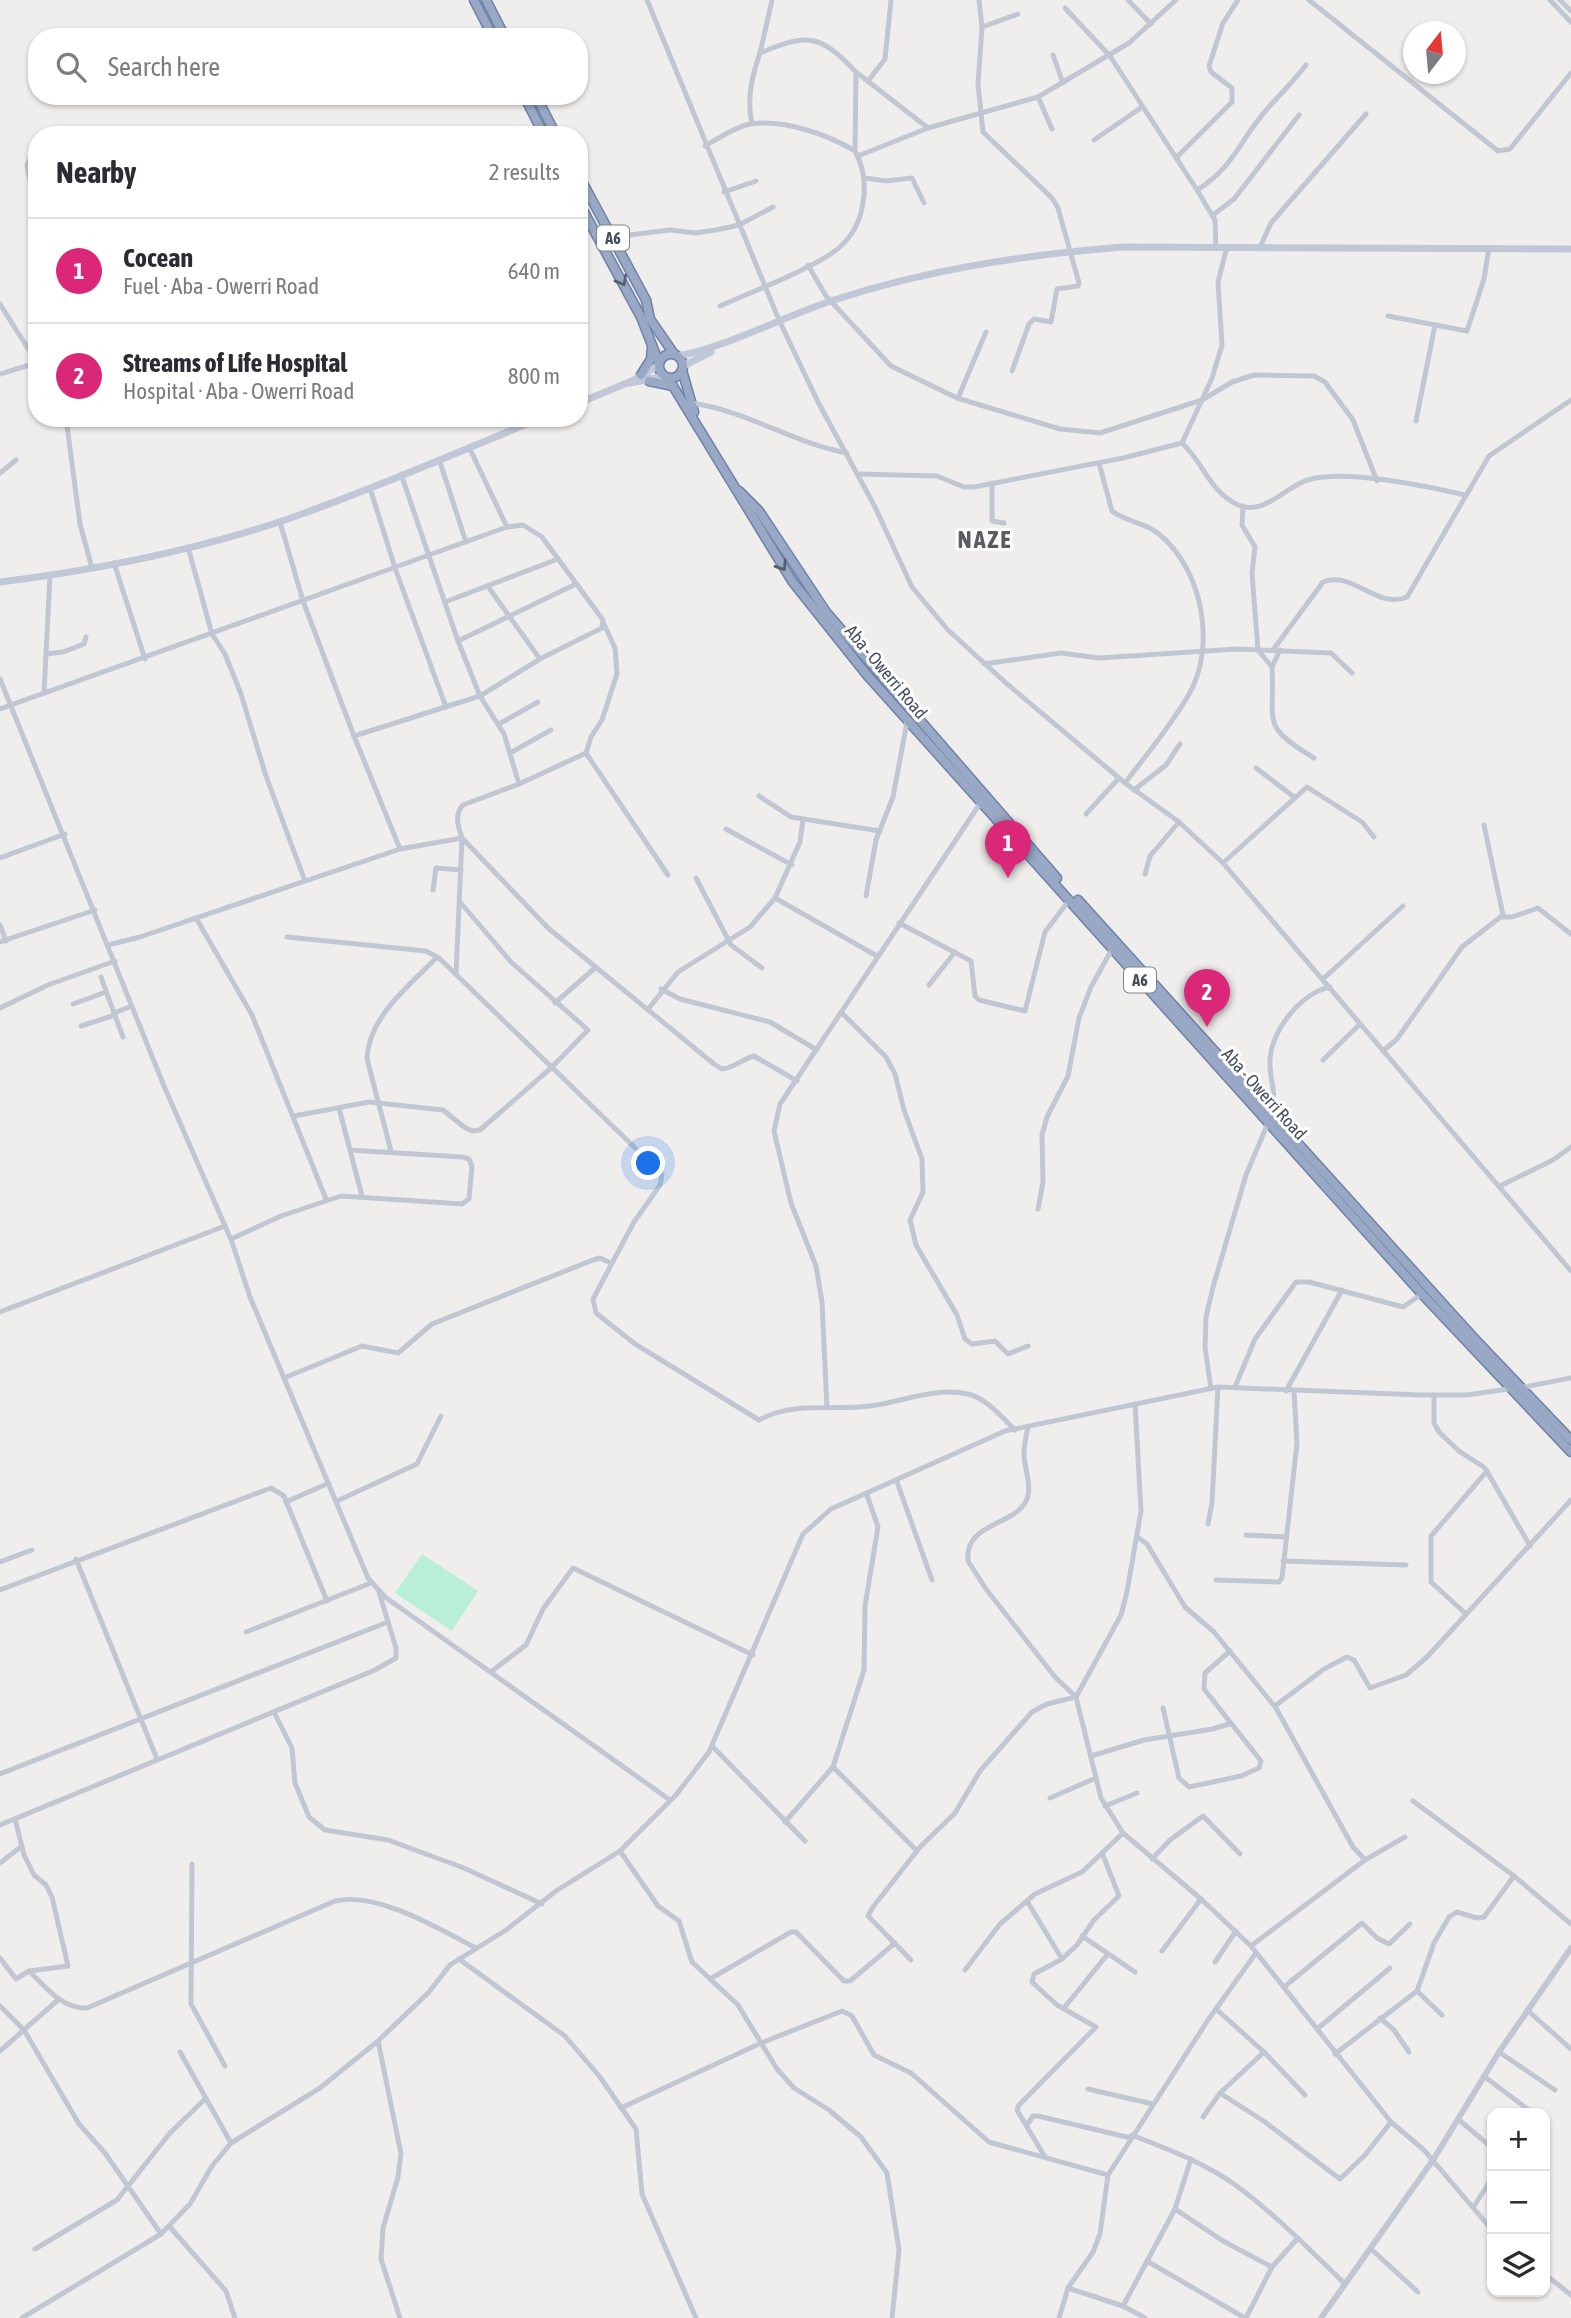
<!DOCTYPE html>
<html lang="en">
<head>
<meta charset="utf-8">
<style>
	body { margin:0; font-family:"Asap Condensed",sans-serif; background:#f7f7f7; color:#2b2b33 }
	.controls { position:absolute; right:21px; bottom:21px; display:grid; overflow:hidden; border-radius:14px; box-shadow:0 2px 5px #0004 }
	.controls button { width:63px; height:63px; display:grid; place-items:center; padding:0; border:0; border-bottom:2px solid #e1e1e2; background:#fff; color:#2b2b33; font:35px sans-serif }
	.compass { position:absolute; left:1403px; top:21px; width:63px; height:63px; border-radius:50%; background:#fff; box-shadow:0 2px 5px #0004; rotate:16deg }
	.you { position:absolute; left:649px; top:1164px; width:24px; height:24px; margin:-18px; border:5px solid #fff; border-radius:50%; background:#1a73e8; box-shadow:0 0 0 10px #1a73e833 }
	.badge { display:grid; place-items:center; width:46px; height:46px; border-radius:50%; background:#db2777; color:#fff; font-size:23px; font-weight:700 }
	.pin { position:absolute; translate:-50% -58px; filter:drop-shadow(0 2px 4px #0008) }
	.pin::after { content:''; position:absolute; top:37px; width:24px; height:21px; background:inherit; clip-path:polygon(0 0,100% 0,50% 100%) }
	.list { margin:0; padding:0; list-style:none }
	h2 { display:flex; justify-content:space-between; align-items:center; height:91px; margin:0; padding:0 28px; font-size:30px }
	h2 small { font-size:23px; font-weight:400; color:#7c7c81 }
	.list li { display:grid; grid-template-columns:46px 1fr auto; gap:21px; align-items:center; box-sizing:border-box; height:105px; padding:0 28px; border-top:2px solid #e1e1e2 }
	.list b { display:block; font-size:26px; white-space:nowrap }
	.list p { margin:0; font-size:23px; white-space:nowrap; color:#7c7c81 }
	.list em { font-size:23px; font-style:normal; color:#7c7c81 }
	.icon { flex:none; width:38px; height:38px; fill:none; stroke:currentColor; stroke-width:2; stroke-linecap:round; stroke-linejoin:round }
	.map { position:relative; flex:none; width:1571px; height:2318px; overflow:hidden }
	.search { position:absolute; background:#fff; box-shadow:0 2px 5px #0004; left:28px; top:28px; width:560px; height:77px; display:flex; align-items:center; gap:18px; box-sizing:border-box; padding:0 24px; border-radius:28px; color:#7c7c81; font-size:26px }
	.panel { position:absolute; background:#fff; box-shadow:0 2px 5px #0004; left:28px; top:126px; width:560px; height:301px; border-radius:28px }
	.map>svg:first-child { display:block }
	.green { fill:#baefd7 }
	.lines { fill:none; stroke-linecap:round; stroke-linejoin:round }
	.trunk-casing { stroke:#6f82a9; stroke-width:11 }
	.minor { stroke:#c0c7d3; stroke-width:5 }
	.tertiary { stroke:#c0c7d3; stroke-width:6 }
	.secondary { stroke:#c0c7d7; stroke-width:7 }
	.trunk { stroke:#98a8c5; stroke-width:8 }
	.oneway { stroke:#566070 }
	.labels { text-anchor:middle; stroke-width:6; stroke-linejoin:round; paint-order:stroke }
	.shield { fill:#fff; stroke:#7d838c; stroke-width:2 }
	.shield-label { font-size:16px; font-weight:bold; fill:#454e5b }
	.street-label { font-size:18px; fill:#454e5b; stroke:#fff }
	.district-label { font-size:24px; font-weight:bold; letter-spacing:2px; fill:#5a5c62; stroke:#fff }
</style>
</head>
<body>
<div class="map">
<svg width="1571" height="2318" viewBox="0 0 1571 2318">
	<rect width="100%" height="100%" fill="#f0eeed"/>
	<polygon class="green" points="422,1554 478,1591 452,1631 395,1593"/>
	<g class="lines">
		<g class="trunk-casing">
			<g id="trunk">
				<polyline points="474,0 493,37"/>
				<polyline points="486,0 505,37"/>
				<polyline points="524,96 544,135"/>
				<polyline points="536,96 556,135"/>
				<polyline points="579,176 646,300 650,319 674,354"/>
				<polyline points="579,203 641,317 659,363"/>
				<circle cx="671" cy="366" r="12"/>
				<polyline points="682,370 694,412"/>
				<polyline points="641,375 651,359 652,348"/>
				<polyline points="668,378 792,581 867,675 1422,1294 1571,1452"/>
				<polyline points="649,381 673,386"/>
				<polyline points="739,491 759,511 826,612 1057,878"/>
				<polyline points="1078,900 1472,1336 1571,1440"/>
			</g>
		</g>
		<g class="minor">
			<polyline points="647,0 779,320 818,402 874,505 912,587 948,630 1006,683 1125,783 1179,822 1223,863 1571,1271"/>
			<polyline points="979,0 982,27 978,84 983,132 1052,198 1058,208 1079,283 1078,286 1057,289 1051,322 1034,319 1029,324 1012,371"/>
			<polyline points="1128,0 1151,24"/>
			<polyline points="1309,0 1498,151 1510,149 1571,73"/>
			<polyline points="1550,0 1571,22"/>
			<polyline points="1560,0 1571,11"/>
			<polyline points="1065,8 1110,56 1197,190 1215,220 1216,247"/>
			<polyline points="982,27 1018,14"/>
			<polyline points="760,53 772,0"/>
			<polyline points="1053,55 1063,83"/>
			<polyline points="856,72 928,128"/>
			<polyline points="868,81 885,59 891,0"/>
			<polyline points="1038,97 1052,129"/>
			<path d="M752,123C746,100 752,75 760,53C808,33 820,34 856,72L855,151"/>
			<polyline points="1094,140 1142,107"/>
			<path d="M705,146C718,139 734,127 750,124C783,119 827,134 855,151C871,180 866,223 841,246C820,266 749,293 720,306"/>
			<polyline points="858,156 928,128 1038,97 1129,43 1176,0"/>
			<polyline points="37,158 30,159 27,165 37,215"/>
			<polyline points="1176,158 1232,102 1232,88 1211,72 1209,66 1223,23 1238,0"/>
			<polyline points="865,178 886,181 912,178 924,203"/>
			<path d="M1197,190C1235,167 1241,137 1269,107C1281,93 1294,81 1306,65"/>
			<polyline points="724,192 756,181"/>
			<polyline points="1213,215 1234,199 1299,115"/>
			<polyline points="613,237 670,230 695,233 716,230 739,225 773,207"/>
			<polyline points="1260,247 1271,223 1366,114"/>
			<polyline points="808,265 826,296 891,366 957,398 1060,429 1100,433 1202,400 1232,382 1254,375 1314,376 1325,382 1353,420 1377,481"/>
			<polyline points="0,304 37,363"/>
			<polyline points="1388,316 1467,331 1484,279 1489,248"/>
			<polyline points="0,374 36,363"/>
			<polyline points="958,398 986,332"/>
			<path d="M692,403C747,411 793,443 847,453"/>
			<polyline points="66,418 80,524 92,568"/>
			<polyline points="1416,421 1435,325"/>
			<path d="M1182,443C1204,463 1209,491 1238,505C1265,517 1287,484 1311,479C1349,470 1426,486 1465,495"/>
			<polyline points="439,459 466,542"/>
			<path d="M1099,463L1112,511C1126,522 1145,522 1159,534C1203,570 1217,647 1188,696C1170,727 1146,755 1125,783"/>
			<polyline points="0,473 16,460"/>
			<polyline points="401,474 458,641 480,696 504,734 519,784"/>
			<polyline points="859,474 937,476 964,487 974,487 1123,458 1182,443 1212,378 1222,345 1218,282 1227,247"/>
			<polyline points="992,483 992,521 1004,523"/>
			<polyline points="370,488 395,568 446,707"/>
			<path d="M1243,506L1242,525L1255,547L1252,573L1258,650L1272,667C1275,725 1260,725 1314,758"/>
			<polyline points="280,522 303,601 354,736 480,696 540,659 602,628 603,620 542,537 523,525 507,527"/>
			<polyline points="188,547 212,634 225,654 241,694 266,776 305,881"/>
			<polyline points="114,563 145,659"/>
			<polyline points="489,588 540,659"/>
			<polyline points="445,602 558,559"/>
			<path d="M604,624L615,648L617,674L602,720L591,737L586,753L519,784L463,805C454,815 458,826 462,838L548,928L714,1064L722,1069C734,1068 742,1059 754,1056L797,1081"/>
			<polyline points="458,641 576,584"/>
			<path d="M1273,650L1323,582C1353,570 1377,610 1407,597L1489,456L1571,400"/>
			<polyline points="47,654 63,652 84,644 86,637"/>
			<polyline points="984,664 1061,653 1099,658 1237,649 1331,653 1352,673"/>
			<polyline points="1272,667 1280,650"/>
			<polyline points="0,679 164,1086 232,1242 250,1297 368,1578 385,1597 670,1800"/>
			<polyline points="44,693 50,575"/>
			<polyline points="0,709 507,527 469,447"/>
			<polyline points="499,724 538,702"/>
			<polyline points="354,736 400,849"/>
			<polyline points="510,753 551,730"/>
			<polyline points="586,753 668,875"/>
			<polyline points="1256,768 1294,797"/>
			<polyline points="1134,790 1166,765 1180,744"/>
			<polyline points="759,796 791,817 880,831"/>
			<polyline points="1086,814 1119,778"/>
			<polyline points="726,829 792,865"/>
			<polyline points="0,858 65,834"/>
			<polyline points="1223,863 1307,787 1362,822 1374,837"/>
			<polyline points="1145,874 1150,856 1179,822"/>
			<polyline points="696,878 731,945 762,968"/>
			<polyline points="433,890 436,868 461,870"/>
			<polyline points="866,896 876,840 893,797 907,722"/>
			<polyline points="775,898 877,956"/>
			<polyline points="1501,917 1512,917 1538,908 1571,934"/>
			<polyline points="196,918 252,1015 326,1199"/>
			<polyline points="899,923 971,961 975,996 979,1000 1025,1011 1045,932 1070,899"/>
			<polyline points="0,925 6,941"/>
			<path d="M287,937L426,951L439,958L662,1174L660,1185L634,1222L593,1299L596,1313L635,1344L759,1420C795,1400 838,1412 877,1405C906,1400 938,1387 968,1394C986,1398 1002,1417 1015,1430"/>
			<polyline points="0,942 95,910"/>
			<polyline points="108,945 140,937 400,849 462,838 456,974"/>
			<polyline points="101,977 114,1013 132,1006"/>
			<polyline points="1323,979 1403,906"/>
			<polyline points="929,985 955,952"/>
			<polyline points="661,989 680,999 770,1022 817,1050"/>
			<polyline points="555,1003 596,967"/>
			<polyline points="73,1004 106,992"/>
			<polyline points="0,1008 48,985 115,961"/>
			<polyline points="649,1008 678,972 750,927 775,898 800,842 803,819"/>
			<polyline points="841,1012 886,1057 895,1074 904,1110 922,1159 923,1192 910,1220 916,1245 957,1315 965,1339 972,1344 995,1341 1008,1354 1028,1346"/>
			<polyline points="114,1013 123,1037"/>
			<polyline points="81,1026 115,1015"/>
			<polyline points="1383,1051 1397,1039 1462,947 1503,915 1484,825"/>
			<polyline points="1323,1060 1360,1024"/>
			<polyline points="339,1108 362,1196"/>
			<path d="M1270,1112C1278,1094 1270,1083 1270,1064C1269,1033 1300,993 1330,987"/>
			<polyline points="294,1116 369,1102 443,1110 464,1127 472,1131 480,1130 551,1068 588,1030 511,962 460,902"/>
			<path d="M391,1151L367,1059C368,1017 410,985 437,957"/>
			<polyline points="1500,1186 1553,1160 1571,1147"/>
			<polyline points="1038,1209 1043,1182 1042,1135 1047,1117 1068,1076 1079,1018 1091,987 1112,949"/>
			<polyline points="231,1239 281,1216 341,1196 462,1204 469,1199 472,1166 469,1159 462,1157 350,1150"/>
			<polyline points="0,1312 225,1226"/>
			<polyline points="284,1378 362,1346 398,1353 432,1324 593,1260 600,1258 611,1263"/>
			<polyline points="1235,1387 1255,1339 1296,1282 1309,1282 1403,1307 1422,1294"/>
			<polyline points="1519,1388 1571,1378"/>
			<polyline points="1211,1389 1205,1347 1206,1317 1213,1287 1246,1175 1268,1123"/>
			<polyline points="1286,1391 1342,1290"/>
			<polyline points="1434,1395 1434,1423 1439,1432 1459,1451 1485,1468 1530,1546"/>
			<polyline points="1135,1404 1141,1511 1127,1592 1121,1615 1076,1697 1101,1798 1123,1833 1201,1899 1251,1946 1391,2122 1424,2150 1492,2230"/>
			<polyline points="827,1408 822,1302 816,1266 791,1203 774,1131 780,1104 981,802"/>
			<path d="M1028,1427C1026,1436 1024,1445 1024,1454C1024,1469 1034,1488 1025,1503C1011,1526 964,1524 968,1561L986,1589L1055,1677L1076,1697"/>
			<polyline points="897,1482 932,1580"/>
			<polyline points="337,1501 417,1464 441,1416"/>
			<polyline points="286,1502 329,1483"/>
			<polyline points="1208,1524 1212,1503 1218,1387"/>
			<polyline points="1246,1535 1285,1537"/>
			<polyline points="1137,1537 1147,1544 1185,1607 1214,1632 1276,1708 1353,1847 1365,1860"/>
			<polyline points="76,1559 157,1759"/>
			<polyline points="1283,1561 1406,1565"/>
			<polyline points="0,1562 32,1550"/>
			<polyline points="1216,1580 1279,1582 1282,1578 1297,1443 1294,1391"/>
			<polyline points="0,1590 271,1488 284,1496 327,1601"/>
			<polyline points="1466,1614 1431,1582 1431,1536 1487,1471"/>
			<polyline points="246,1632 371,1583"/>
			<polyline points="492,1671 526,1645 543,1609 573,1568 753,1655"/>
			<polyline points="1275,1706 1324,1669 1347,1657 1354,1660 1370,1688 1406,1675 1427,1657 1571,1500"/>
			<polyline points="1163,1708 1179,1778 1189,1787 1241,1776 1259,1768 1261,1761 1204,1689 1205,1673 1230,1651"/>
			<polyline points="274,1712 292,1748 295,1783 309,1817 325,1830 388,1840 464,1868 542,1904"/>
			<polyline points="712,1746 805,1841"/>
			<polyline points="1091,1756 1144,1740 1213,1729 1229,1724"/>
			<polyline points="833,1767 917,1851"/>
			<polyline points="0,1774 388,1622"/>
			<polyline points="1050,1798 1096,1778"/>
			<polyline points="1413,1801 1514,1876 1571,1924"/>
			<polyline points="1105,1806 1137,1793"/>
			<polyline points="785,1822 833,1767 864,1670 865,1606 878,1527 867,1495"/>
			<polyline points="0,1825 375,1670 396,1658 396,1648 379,1592"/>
			<polyline points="620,1851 658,1906 679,1921 692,1962 738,2005 777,2069 794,2088 829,2110 861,2137 887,2173 899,2250 892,2318"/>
			<polyline points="1152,1859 1170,1840 1203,1816 1240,1854"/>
			<polyline points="0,1863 22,1846"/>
			<polyline points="192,1864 191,2004 225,2066"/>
			<polyline points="1027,1901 1062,1959 1077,1945 1094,1920 1119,1896 1103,1855"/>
			<polyline points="1082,1936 1135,1972"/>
			<polyline points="1251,1946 1365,1860 1405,1837"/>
			<polyline points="1162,1951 1201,1899"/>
			<polyline points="0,1958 16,1979 29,1971 68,1966 52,1897 46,1885 34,1875 24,1855 15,1819"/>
			<polyline points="459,1959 565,2036 600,2077 636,2129 642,2194 696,2318"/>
			<polyline points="911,1960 868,1916 873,1907 920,1847 955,1813 980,1771 1032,1712 1047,1704 1076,1697"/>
			<polyline points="1215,1962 1236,1931"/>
			<polyline points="965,1970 1000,1924 1035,1894 1082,1872 1123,1833"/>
			<path d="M29,1971C47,1988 62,2009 87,2008L335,1901C377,1891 439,1929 476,1948"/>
			<polyline points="710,1979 791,1932 796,1932 844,1981 850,1981 895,1943"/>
			<polyline points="1284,1987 1362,1923 1377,1938 1389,1944 1410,1924"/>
			<polyline points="1417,1991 1442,2015"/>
			<polyline points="0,2006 24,2030 79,2124 105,2153 161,2234"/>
			<polyline points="1064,2008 1107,1955"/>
			<polyline points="1216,2009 1264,2052 1305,2095"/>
			<polyline points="1527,2010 1571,2049"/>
			<polyline points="1380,2018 1394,2030 1409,2052"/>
			<polyline points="1317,2029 1390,1968"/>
			<polyline points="378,2041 401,2154 398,2177 383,2228 381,2259 400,2318"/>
			<polyline points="0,2051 59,1999"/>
			<polyline points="180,2052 231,2143"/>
			<polyline points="1499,2052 1555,2090"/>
			<polyline points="1335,2054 1417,1991 1434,1943 1449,1917 1457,1912 1477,1918 1484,1917 1514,1876"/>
			<polyline points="1485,2077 1530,2111"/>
			<polyline points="1088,2089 1153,2104"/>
			<polyline points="1220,2093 1265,2122 1340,2179 1365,2155 1391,2122"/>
			<polyline points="621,2108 761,2043 842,2011 852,2016 874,2055 911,2073 989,2142 1108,2175"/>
			<polyline points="1203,2117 1220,2093 1264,2052"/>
			<polyline points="1459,2120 1491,2147"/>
			<polyline points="1027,2125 1033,2116 1038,2116 1131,2138"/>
			<path d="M1132,2135C1167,2149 1203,2162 1234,2184C1274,2213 1310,2250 1345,2284"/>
			<polyline points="1045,2157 1017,2110 1019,2105 1096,2027 1057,2005 1032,1982 1034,1974 1062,1959"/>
			<polyline points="1474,2206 1492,2178"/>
			<polyline points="1175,2209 1223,2241 1272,2267"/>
			<polyline points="169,2226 226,2291 235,2318"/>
			<polyline points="35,2249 117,2200 170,2133 204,2100"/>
			<polyline points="1371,2249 1418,2292"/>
			<polyline points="1147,2261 1245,2318"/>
			<polyline points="1545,2274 1571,2295"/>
			<polyline points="1068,2288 1123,2306 1145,2318"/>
			<polyline points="1123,2306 1175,2209 1191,2159"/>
			<polyline points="22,2318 161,2234 190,2204 212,2166 231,2143 320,2088 378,2041 429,1992 450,1965 506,1930 556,1891 620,1851 676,1795 709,1752 803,1534 831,1509 1005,1431 1218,1387 1421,1395 1467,1395 1508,1389"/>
			<polyline points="1059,2318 1068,2288 1093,2252 1100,2234 1108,2175 1208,2020 1256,1953"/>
			<polyline points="1246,2318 1272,2267 1298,2238"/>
		</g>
		<polyline class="tertiary" points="1321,2318 1433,2160 1499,2052 1571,1948"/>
		<g class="secondary">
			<path d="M678,356C732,345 782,317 834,300C929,269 1024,255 1123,247L1571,249"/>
			<polyline points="683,366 711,352"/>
			<polyline points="630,383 665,376"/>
			<polyline points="579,403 634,380 659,365"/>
			<path d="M0,582C96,570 193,551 285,520C371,490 456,453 541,418"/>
		</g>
		<use href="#trunk" class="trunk"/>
	</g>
	<defs><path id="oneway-chevron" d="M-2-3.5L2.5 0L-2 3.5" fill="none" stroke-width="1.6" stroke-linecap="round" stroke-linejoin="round" transform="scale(1.75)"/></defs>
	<g class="oneway">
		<use href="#oneway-chevron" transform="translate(622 281) rotate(61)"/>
		<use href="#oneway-chevron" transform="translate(782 566) rotate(57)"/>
	</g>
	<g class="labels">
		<g class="shield">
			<rect x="597" y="225.5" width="32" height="25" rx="5"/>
			<rect x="1124" y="967.5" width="32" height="25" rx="5"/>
		</g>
		<g class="shield-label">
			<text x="613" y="244">A6</text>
			<text x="1140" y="986">A6</text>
		</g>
		<g class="street-label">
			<text transform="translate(886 672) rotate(50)" y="6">Aba - Owerri Road</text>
			<text transform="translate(1264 1094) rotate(48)" y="6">Aba - Owerri Road</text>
		</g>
		<g class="district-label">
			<text x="985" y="548">NAZE</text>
		</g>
	</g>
</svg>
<div class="controls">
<button>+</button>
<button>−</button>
<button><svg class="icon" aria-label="layers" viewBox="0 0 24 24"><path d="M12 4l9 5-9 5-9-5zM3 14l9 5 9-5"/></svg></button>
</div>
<svg class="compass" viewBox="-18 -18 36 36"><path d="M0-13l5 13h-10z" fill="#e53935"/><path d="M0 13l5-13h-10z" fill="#7c7c81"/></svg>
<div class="you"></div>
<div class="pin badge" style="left:1008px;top:878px">1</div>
<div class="pin badge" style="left:1207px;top:1027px">2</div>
<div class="search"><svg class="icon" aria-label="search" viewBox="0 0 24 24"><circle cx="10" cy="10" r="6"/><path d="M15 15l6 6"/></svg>Search here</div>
<section class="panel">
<h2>Nearby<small>2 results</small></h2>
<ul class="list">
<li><span class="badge">1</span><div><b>Cocean</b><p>Fuel · Aba - Owerri Road</p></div><em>640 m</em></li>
<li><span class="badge">2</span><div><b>Streams of Life Hospital</b><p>Hospital · Aba - Owerri Road</p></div><em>800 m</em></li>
</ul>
</section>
</div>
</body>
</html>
